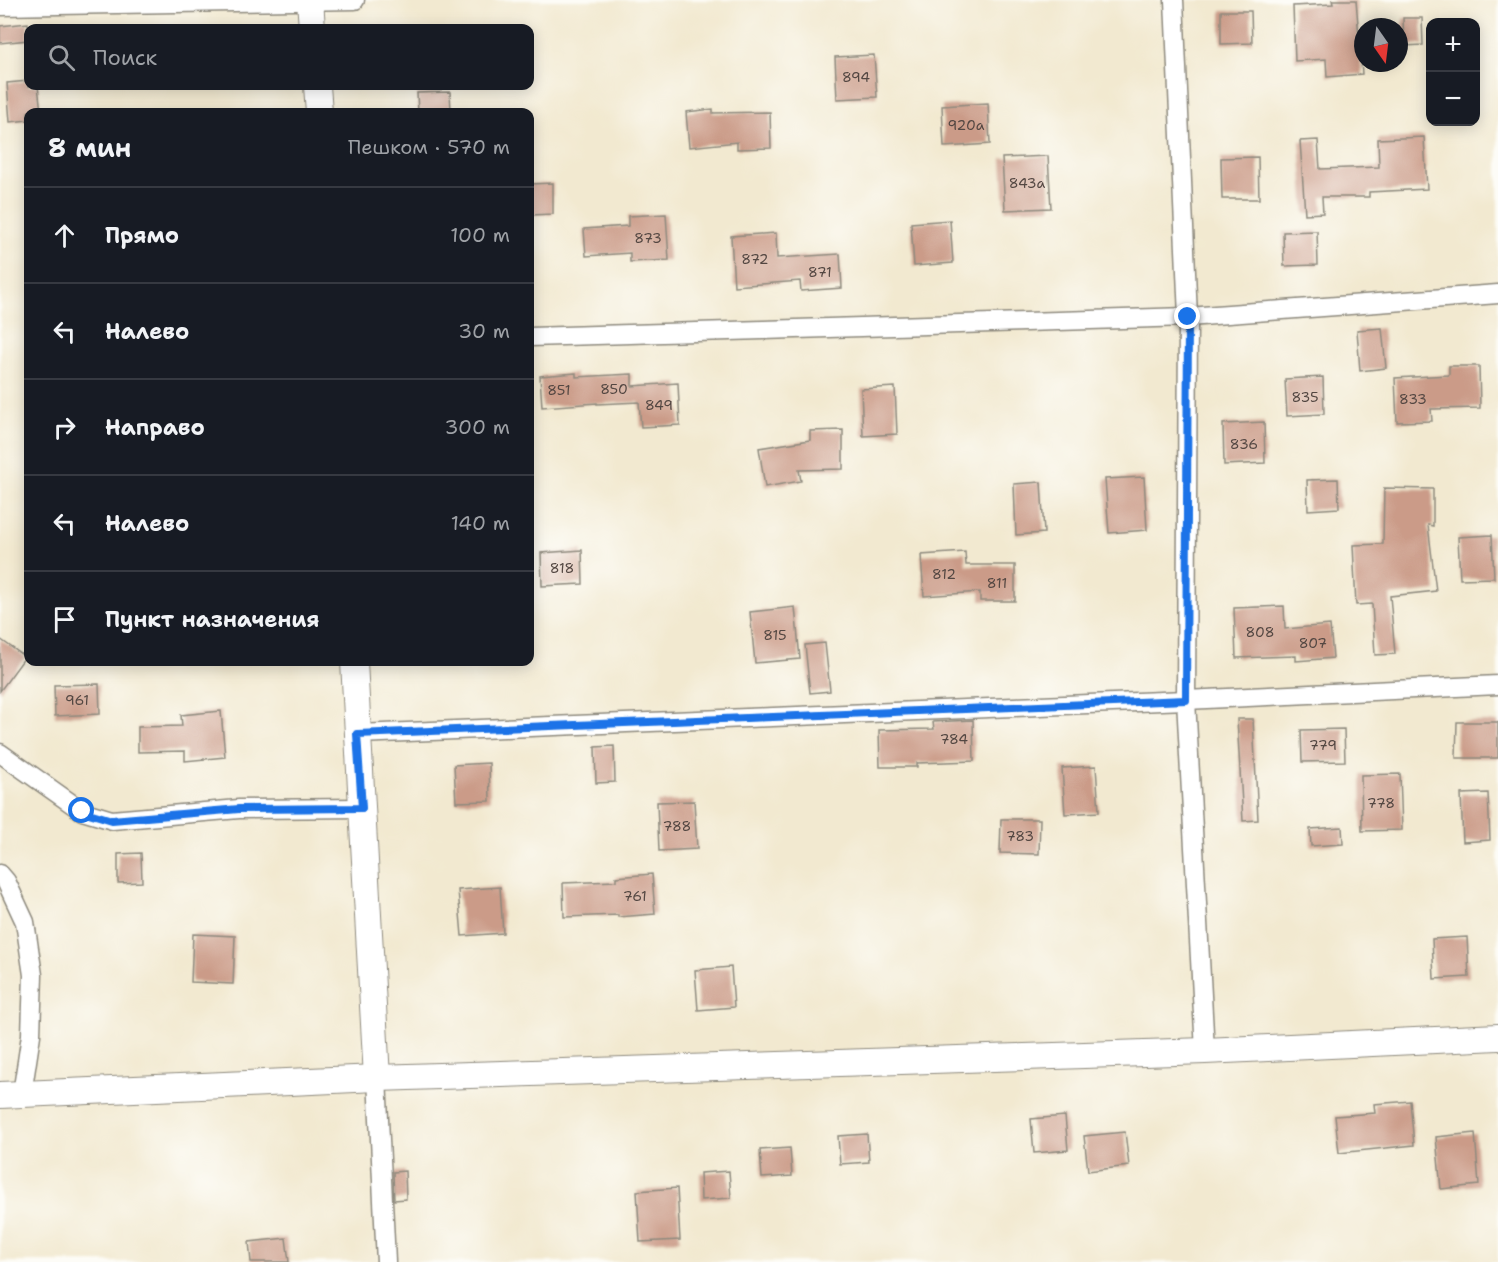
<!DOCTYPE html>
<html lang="ru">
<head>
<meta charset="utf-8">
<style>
	body { margin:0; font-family:"Shantell Sans",sans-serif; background:#20242c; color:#f1f3f6 }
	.controls { position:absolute; right:18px; top:18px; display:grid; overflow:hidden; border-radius:12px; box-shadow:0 3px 15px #0003 }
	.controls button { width:54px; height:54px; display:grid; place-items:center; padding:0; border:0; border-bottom:2px solid #363941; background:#171b24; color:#f1f3f6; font:30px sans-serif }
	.compass { position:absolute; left:1354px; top:18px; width:54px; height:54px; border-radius:50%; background:#171b24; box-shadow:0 3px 15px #0003; rotate:166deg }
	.stop { position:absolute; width:18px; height:18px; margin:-14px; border:4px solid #1a73e8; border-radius:50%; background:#fff }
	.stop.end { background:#1a73e8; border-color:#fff; box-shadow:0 2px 6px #0008 }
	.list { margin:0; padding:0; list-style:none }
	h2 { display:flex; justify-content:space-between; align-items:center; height:78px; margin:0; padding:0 24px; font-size:26px }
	h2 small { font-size:20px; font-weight:400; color:#9ea1a6 }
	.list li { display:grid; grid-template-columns:39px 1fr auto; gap:18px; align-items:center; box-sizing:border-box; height:96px; padding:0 24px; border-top:2px solid #363941 }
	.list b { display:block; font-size:22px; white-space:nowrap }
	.list em { font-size:20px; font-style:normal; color:#9ea1a6 }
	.icon { flex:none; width:33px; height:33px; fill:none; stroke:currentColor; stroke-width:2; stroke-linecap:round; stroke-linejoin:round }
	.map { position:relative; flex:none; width:1498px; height:1262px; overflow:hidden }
	.search { position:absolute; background:#171b24; box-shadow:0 3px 15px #0003; left:24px; top:24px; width:510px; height:66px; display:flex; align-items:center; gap:15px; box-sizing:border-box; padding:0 21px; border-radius:12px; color:#9ea1a6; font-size:22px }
	.panel { position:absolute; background:#171b24; box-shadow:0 3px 15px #0003; left:24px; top:108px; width:510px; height:558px; border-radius:12px }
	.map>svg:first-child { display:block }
	.building { fill:#cb9b88 }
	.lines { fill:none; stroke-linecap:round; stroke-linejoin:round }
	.street-casing { stroke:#8e8a7e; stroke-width:21 }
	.secondary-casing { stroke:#8e8a7e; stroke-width:28 }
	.street { stroke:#fff; stroke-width:18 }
	.secondary { stroke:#fff; stroke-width:26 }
	.route { stroke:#1a73e8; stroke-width:8 }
	.labels { text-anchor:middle; stroke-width:4.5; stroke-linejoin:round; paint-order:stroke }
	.number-label { font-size:14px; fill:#534742 }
</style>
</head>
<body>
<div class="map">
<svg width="1498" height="1262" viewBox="0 0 1498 1262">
	<rect width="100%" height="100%" fill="#fdfcf7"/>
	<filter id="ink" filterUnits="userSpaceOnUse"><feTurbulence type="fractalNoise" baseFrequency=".0167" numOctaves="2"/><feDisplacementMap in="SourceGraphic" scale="12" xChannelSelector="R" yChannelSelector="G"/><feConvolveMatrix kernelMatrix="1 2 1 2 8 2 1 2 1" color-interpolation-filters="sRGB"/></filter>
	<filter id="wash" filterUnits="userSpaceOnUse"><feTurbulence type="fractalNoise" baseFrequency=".008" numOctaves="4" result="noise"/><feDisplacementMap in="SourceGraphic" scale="24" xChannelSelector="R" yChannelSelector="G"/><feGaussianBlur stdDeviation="1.35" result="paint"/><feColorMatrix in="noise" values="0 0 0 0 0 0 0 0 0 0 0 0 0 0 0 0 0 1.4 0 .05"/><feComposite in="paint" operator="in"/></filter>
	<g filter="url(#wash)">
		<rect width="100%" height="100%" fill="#f2e9d0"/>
		<g id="blocks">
			<g class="building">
				<polygon points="1332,0 1356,0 1362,74 1327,77 1326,59 1295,61 1293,6 1333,4"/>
				<polygon points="1221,11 1251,11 1252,43 1221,44"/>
				<polygon points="1403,18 1422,18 1423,45 1404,46"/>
				<polygon points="28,23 28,40 0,43 0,26"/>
				<polygon points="874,55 877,97 837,99 835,57"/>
				<polygon points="28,81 28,86 38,86 41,112 28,112 28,120 10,122 7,83"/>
				<polygon points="450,92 451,112 418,112 417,93"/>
				<polygon points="988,103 990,144 944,147 942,106"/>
				<polygon points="713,109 713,113 770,112 771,148 737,149 737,142 689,147 686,112"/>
				<polygon points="1424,137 1427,189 1369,192 1369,197 1322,197 1323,213 1305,214 1300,141 1318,140 1320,169 1379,167 1378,139"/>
				<polygon points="1048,156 1051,208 1005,210 1002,158"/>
				<polygon points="1258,157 1259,199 1222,199 1221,158"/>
				<polygon points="553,183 553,214 530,215 530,184"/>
				<polygon points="666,214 669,260 630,262 630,253 586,256 584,229 628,226 628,216"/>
				<polygon points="950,220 953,263 914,266 911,223"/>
				<polygon points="1317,231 1318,265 1284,266 1283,232"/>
				<polygon points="776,233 777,258 840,254 842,288 801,291 800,281 734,286 731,236"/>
				<polygon points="1382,328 1386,368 1360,371 1357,330"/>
				<polygon points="1449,366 1479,366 1480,408 1431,409 1432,421 1397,422 1395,378 1449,375"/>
				<polygon points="576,373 576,377 632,374 632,386 678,383 680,425 641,427 639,402 597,404 597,403 542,407 540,376"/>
				<polygon points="1323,377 1324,414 1287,416 1285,379"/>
				<polygon points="895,387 897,434 863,436 861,389"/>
				<polygon points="1264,422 1265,463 1224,465 1223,424"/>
				<polygon points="843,430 843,469 799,470 801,481 765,487 759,448 810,440 810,431"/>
				<polygon points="1144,477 1147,530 1109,533 1105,479"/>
				<polygon points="1338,479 1339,508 1308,510 1307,480"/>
				<polygon points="1041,482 1044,533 1016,535 1014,484"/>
				<polygon points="1384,488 1433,489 1433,526 1428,525 1436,591 1390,596 1395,654 1375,655 1372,604 1356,605 1353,545 1383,544"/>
				<polygon points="1492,535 1494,578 1460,579 1458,537"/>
				<polygon points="582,550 583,584 542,586 541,553"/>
				<polygon points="965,552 966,565 1015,565 1015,601 980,601 980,592 924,596 921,555"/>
				<polygon points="1284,606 1285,629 1330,625 1333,658 1296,661 1296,656 1236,658 1234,608"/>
				<polygon points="795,607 800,659 755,663 750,612"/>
				<polygon points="0,639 25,657 0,691"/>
				<polygon points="825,643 830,691 810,693 805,645"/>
				<polygon points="99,684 100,714 55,716 54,685"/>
				<polygon points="221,711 225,757 185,761 185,751 138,752 138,727 182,726 181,715"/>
				<polygon points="1237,719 1253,719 1258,820 1243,821"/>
				<polygon points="973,720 974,761 917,763 917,767 880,767 879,730 934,729 933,722"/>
				<polygon points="1457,722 1498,722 1498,758 1456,758"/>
				<polygon points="1344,729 1345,761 1302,762 1301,730"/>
				<polygon points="614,746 615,782 596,783 595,747"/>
				<polygon points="489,763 490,801 456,802 454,765"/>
				<polygon points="1096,766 1099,812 1065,814 1062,768"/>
				<polygon points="1400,774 1402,830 1362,831 1361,775"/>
				<polygon points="1488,793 1490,840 1463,842 1461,794"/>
				<polygon points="694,801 697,849 659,851 657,802"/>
				<polygon points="1001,819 1040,819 1039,854 1000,853"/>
				<polygon points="1342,827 1343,844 1311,846 1310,829"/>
				<polygon points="141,853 142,882 118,883 118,854"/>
				<polygon points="652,874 655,914 618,917 618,915 564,917 563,883 616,881 616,877"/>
				<polygon points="500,887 503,933 462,936 458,890"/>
				<polygon points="193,934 235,936 233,984 191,982"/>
				<polygon points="1467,937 1469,977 1434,979 1432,939"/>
				<polygon points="731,967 734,1007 698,1010 695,970"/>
				<polygon points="1410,1101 1414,1145 1339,1153 1335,1116 1375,1113 1374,1104"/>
				<polygon points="1065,1116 1068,1150 1034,1153 1031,1119"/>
				<polygon points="1125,1132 1129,1166 1088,1171 1084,1136"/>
				<polygon points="1475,1133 1479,1185 1441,1189 1436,1137"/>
				<polygon points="867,1134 869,1162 840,1164 838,1136"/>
				<polygon points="790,1148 792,1176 762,1178 760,1150"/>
				<polygon points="405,1171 406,1199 394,1200 393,1172"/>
				<polygon points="729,1171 731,1198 701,1200 700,1173"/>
				<polygon points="677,1188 680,1240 640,1242 637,1191"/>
				<polygon points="286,1238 289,1262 251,1262 249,1242"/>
			</g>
		</g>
	</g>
	<g filter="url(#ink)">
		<use href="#blocks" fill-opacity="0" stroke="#8e8a7e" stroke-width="1.5"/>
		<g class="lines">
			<g class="street-casing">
				<g id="street">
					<polyline points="1174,0 1188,317 1186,700 1205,1051"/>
					<polyline points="0,6 355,0"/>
					<polyline points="530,337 1188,317 1498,294"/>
					<polyline points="358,734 1186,700 1498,685"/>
					<polyline points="0,753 82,811 112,820 239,809 362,808"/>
					<polyline points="0,874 6,881 25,922 33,975 31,1035 22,1094"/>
					<polyline points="377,1078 386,1262"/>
				</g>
			</g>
			<g class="secondary-casing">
				<g id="secondary">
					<polyline points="310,0 312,28"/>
					<polyline points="317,86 319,112"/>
					<polyline points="354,662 377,1078"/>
					<polyline points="0,1095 377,1078 1205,1051 1498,1037"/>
				</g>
			</g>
			<use href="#street" class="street"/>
			<use href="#secondary" class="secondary"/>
		</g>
	</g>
	<g class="lines" filter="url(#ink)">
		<polyline class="route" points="82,811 112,820 239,809 362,808 357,734 1186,700 1188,317"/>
	</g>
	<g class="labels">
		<g class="number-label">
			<text x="856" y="82">894</text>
			<text x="966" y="130">920а</text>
			<text x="1027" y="188">843а</text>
			<text x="648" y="243">873</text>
			<text x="755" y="264">872</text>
			<text x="820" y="277">871</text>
			<text x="614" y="394">850</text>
			<text x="559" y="395">851</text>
			<text x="1305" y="402">835</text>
			<text x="1413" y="404">833</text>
			<text x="659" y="410">849</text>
			<text x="1244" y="449">836</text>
			<text x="562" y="573">818</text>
			<text x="944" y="579">812</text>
			<text x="997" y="588">811</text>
			<text x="1260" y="637">808</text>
			<text x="775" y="640">815</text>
			<text x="1313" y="648">807</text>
			<text x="77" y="705">961</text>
			<text x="954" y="744">784</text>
			<text x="1323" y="750">779</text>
			<text x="1381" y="808">778</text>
			<text x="677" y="831">788</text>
			<text x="1020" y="841">783</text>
			<text x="635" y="901">761</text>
		</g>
	</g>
</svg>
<div class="controls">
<button>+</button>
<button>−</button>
</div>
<svg class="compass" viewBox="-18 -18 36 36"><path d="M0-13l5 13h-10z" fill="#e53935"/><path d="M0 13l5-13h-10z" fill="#9ea1a6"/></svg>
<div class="stop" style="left:82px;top:811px"></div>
<div class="stop end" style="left:1188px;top:317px"></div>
<div class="search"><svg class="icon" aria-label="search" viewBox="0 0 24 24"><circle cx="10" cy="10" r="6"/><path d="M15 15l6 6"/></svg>Поиск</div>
<section class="panel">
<h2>8 мин<small>Пешком · 570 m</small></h2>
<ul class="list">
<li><svg class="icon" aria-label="ahead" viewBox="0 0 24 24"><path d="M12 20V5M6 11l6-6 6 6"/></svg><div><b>Прямо</b></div><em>100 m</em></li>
<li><svg class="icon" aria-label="left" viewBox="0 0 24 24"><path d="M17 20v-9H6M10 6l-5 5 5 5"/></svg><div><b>Налево</b></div><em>30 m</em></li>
<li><svg class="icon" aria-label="right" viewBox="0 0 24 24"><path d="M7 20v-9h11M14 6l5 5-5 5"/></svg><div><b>Направо</b></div><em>300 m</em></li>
<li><svg class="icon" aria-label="left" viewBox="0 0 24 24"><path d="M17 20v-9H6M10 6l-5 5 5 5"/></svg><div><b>Налево</b></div><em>140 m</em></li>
<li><svg class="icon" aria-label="arrive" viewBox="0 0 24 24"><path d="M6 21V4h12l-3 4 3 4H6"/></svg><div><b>Пункт назначения</b></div></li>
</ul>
</section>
</div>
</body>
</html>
